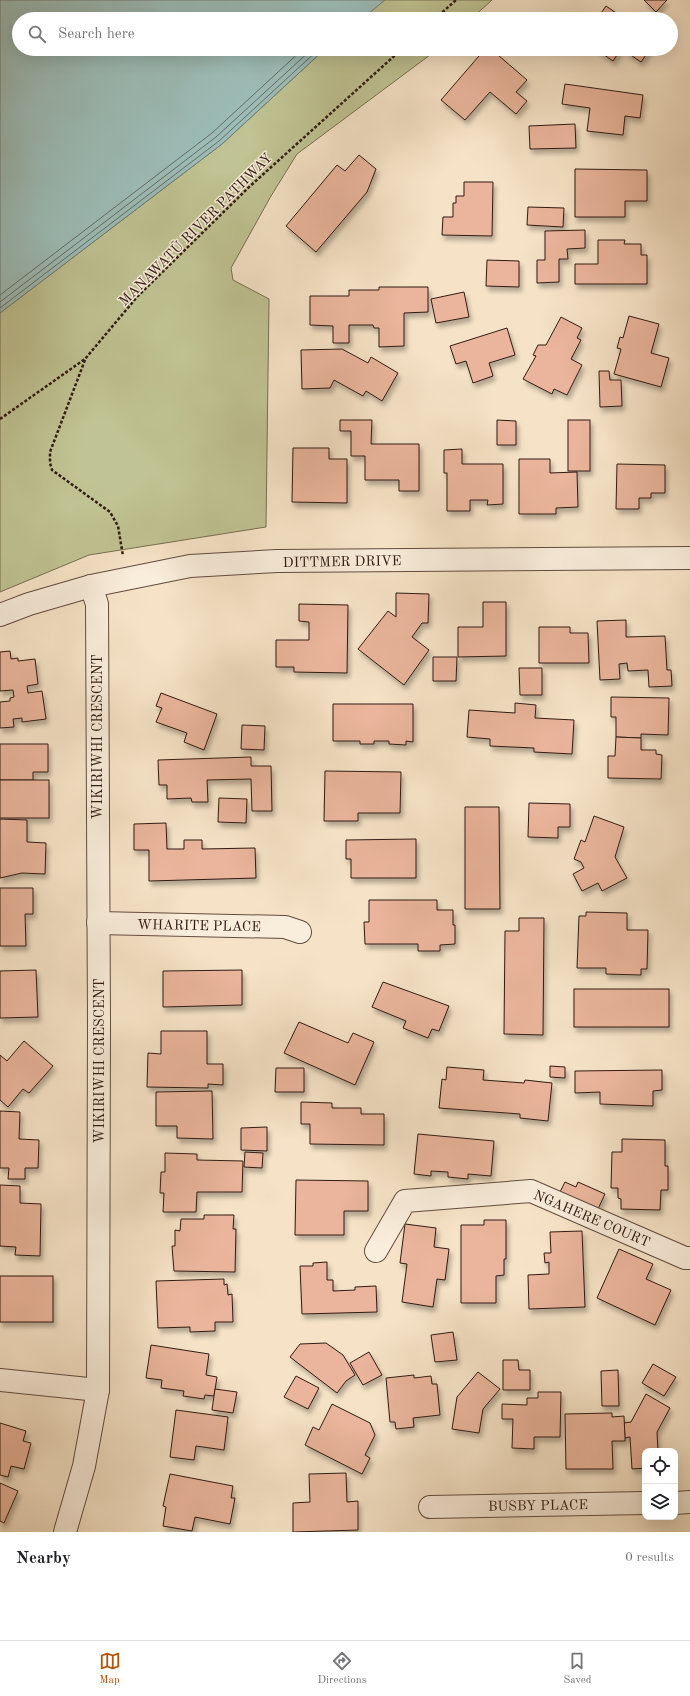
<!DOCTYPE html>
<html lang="en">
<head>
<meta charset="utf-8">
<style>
	body { margin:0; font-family:"Old Standard TT",serif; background:#f6f6f6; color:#202124 }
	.controls { position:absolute; right:12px; bottom:12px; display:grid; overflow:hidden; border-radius:8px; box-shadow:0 4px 16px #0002 }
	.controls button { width:36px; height:36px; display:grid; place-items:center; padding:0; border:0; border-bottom:1px solid #e0e0e0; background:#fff; color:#202124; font:20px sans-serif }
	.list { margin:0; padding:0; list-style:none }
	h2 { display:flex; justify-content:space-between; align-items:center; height:52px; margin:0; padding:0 16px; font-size:17px }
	h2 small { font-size:13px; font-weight:400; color:#757577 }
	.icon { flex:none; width:22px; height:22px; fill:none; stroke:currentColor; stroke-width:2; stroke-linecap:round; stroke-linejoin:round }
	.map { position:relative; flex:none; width:690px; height:1532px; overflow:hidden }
	.search { position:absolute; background:#fff; box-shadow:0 4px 16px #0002; left:12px; right:12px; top:12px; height:44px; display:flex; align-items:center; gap:10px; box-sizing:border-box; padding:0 14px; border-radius:22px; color:#757577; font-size:15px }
	.sheet { height:108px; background:#fff }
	nav { display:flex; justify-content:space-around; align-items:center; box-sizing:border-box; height:56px; border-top:1px solid #e0e0e0; background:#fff; font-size:11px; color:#757577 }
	nav a { display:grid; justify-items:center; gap:2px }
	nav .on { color:#b45309 }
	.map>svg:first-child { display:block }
	.green { fill:#c0c393; stroke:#786e52 }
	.water { fill:#9dbeb9; stroke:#717c76 }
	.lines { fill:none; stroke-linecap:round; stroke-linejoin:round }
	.shore { stroke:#666c66; stroke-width:1 }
	.building { fill:#eab59c; stroke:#301a12; filter:url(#shadow) }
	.street-casing { stroke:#624c3f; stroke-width:24 }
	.path { stroke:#301a12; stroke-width:2.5; stroke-dasharray:3 2; stroke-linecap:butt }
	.street { stroke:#f9eddb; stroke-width:22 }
	.labels { text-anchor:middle; stroke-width:3; stroke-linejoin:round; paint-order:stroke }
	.street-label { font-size:14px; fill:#301a12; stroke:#f9eddb }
</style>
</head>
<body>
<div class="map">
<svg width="690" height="1532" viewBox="0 0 690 1532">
	<defs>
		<filter id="shadow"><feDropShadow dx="2.5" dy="4.5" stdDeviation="2" flood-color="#0004"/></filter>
	</defs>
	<rect width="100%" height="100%" fill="#f6e3c7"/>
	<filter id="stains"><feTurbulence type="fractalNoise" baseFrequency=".005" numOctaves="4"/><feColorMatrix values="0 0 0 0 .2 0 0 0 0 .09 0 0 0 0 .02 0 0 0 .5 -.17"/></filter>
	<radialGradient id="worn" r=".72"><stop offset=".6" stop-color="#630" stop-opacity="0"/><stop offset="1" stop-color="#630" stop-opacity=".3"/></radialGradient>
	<g class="green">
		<polygon points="384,0 492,0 471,19 361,19"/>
		<polygon points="325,49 438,49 297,154 271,196 231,268 233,280 269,299 266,527 89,555 0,592 0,313 222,144"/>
	</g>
	<polygon class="water" points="0,0 385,0 362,19 19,19 19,49 325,49 222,144 0,313"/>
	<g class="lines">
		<g class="shore">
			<polyline points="0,295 212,133 303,49"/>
			<polyline points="0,302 216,137 312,49"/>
			<polyline points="0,308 219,141 319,49"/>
		</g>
	</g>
	<g class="building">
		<polygon points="644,0 667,0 656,12"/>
		<polygon points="606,6 625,19 597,19"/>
		<polygon points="485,49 491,49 527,80 516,92 527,101 516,114 490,92 465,120 441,100"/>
		<polygon points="596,49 621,49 613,61"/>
		<polygon points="622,49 650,49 641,62"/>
		<polygon points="565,84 643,95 640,118 625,116 623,135 587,131 590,108 562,104"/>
		<polygon points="575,124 576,148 530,149 529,126"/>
		<polygon points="359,155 376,169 367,192 316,252 286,226 337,165 345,171"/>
		<polygon points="575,169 647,170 647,201 625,201 625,217 575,217"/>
		<polygon points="464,182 493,182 492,236 442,235 443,217 453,217 453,203 456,203 456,196 464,196"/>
		<polygon points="528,207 564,208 563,227 527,225"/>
		<polygon points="585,230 585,248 567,249 568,259 559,259 559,282 537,283 537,260 545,260 545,231"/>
		<polygon points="598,240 625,240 624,244 641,244 641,255 647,255 647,284 575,284 575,264 598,264"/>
		<polygon points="487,260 519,261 519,287 486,286"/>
		<polygon points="379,287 428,287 428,312 404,313 404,346 379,347 379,328 374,328 373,325 349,325 349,343 333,343 333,326 310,325 310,296 349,296 349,290 379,290"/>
		<polygon points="464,292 469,317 436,323 431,299"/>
		<polygon points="629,316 659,324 651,353 669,358 661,387 614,374 621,349 617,348 620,337 623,338"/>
		<polygon points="561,317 582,328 577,338 581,340 571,359 582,365 567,395 554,389 552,394 523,379 536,356 533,355 538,345 546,345"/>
		<polygon points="507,328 515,355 489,363 493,376 473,383 466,361 456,364 450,346"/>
		<polygon points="342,349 368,363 371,357 398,373 382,401 366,391 363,396 334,380 330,388 302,389 301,350"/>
		<polygon points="599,371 609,371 610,380 621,380 622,406 600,407"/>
		<polygon points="340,420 372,420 371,444 419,444 419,491 399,491 399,480 365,480 365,456 351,456 351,431 340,431"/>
		<polygon points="497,420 516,421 516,445 497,445"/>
		<rect x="568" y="420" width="22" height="51"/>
		<polygon points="293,448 329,448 329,459 347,459 347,503 292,502"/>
		<polygon points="462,449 462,464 503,464 503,504 487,505 488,500 470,500 470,511 447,511 447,473 444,473 444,450"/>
		<polygon points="519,459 550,459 550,473 577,472 578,507 556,508 556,514 519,514"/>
		<polygon points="617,464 665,465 665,493 651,493 651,498 639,498 639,509 616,509"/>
		<polygon points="396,593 429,594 428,623 422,623 412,637 429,650 404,685 358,649 388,611 396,617"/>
		<polygon points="483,602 506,602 506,656 458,657 458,627 483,627"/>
		<polygon points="299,604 348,605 347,673 294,672 294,667 276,667 276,640 309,640 309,622 299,621"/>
		<polygon points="626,620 626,637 665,636 667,670 671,670 672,686 649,687 648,670 628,671 627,663 619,664 620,679 600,680 597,621"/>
		<polygon points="539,627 570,627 570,633 588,633 589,663 539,663"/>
		<polygon points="10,651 11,659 18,658 18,661 35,659 38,684 27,686 28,693 42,691 46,719 22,722 22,718 13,719 14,727 0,728 0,702 10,701 10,698 14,697 13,690 0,691 0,652"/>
		<polygon points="433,657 457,657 456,681 433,681"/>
		<polygon points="519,668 542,668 542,695 520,695"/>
		<polygon points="161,693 217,714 204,750 184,742 187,733 156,722 162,708 156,706"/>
		<polygon points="611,697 669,698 668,735 641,734 641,738 616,737 616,717 611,717"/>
		<polygon points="515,703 536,705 535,718 574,720 572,754 534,752 534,748 490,746 490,739 467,737 469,710 515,713"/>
		<polygon points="333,704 413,704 413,742 406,741 406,745 389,744 389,741 374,741 374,744 360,744 360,741 333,741"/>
		<polygon points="242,725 265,726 264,750 241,749"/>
		<polygon points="616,737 641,738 641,750 656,750 656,754 662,755 661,779 608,778 608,756 615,756"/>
		<polygon points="0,744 48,744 48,772 33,772 33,780 0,780"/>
		<polygon points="251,757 251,766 271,766 272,811 252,811 251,779 207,780 208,802 192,802 191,798 167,799 167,785 159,785 158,760"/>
		<polygon points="325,771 401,772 400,813 358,813 358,821 324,821"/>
		<rect x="0" y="780" width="49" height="38"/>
		<polygon points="219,798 247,799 246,823 218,822"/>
		<polygon points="529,803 570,804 570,827 558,827 558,838 528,837"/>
		<polygon points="465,807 499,807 500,909 465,909"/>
		<polygon points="594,816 624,827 615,857 627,878 602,891 598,883 582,891 573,874 584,868 581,862 574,859 581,840 585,842"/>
		<polygon points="0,819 27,820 27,842 46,843 45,874 22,873 0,878"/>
		<polygon points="166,823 167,849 184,849 184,840 202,840 202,849 255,848 256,878 149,881 149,850 134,850 134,824"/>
		<polygon points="416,839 416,878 351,878 351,859 346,859 346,840"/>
		<polygon points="0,888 33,888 33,914 25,914 26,946 0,946"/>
		<polygon points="369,900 437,900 437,910 453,910 453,925 455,925 455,944 440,945 440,951 418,951 418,944 365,944 364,922 369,922"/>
		<polygon points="586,912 627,913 627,930 648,930 647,969 641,969 641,975 606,974 606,968 577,968 579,916 586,916"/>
		<polygon points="519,918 544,918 543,1035 504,1034 505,931 519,931"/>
		<polygon points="36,970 38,1017 0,1018 0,971"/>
		<polygon points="242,970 242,1005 163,1007 163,971"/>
		<polygon points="383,982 449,1006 439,1031 432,1029 428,1038 403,1028 406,1021 372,1007"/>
		<rect x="574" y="989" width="95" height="38"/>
		<polygon points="299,1022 348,1043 353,1033 374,1042 355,1085 284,1053"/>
		<polygon points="161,1031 207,1031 207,1064 223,1064 223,1085 208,1084 208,1088 147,1087 148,1053 161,1054"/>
		<polygon points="24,1041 53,1066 29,1093 23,1089 8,1107 0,1100 0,1055 7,1061"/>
		<polygon points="550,1066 565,1067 565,1078 550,1077"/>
		<polygon points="447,1067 484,1070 483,1080 524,1083 525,1080 552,1083 548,1121 520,1118 520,1114 439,1108 442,1079 446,1080"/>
		<polygon points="276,1068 304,1068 304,1092 275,1092"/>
		<polygon points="662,1070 662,1090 653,1091 653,1106 600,1104 600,1092 575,1093 575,1071"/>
		<polygon points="212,1091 213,1139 177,1138 177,1126 156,1126 156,1092"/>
		<polygon points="301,1102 332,1103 332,1108 361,1108 361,1114 384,1114 384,1145 310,1144 310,1124 301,1124"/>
		<polygon points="0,1111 20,1112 19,1139 39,1140 38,1168 25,1168 25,1179 8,1179 9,1168 0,1168"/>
		<polygon points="267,1127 267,1151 241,1150 241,1128"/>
		<polygon points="418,1134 494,1141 491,1176 468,1174 468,1179 448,1177 448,1172 431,1171 431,1176 414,1174"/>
		<polygon points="622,1139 665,1140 665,1166 668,1166 668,1190 661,1190 660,1210 621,1209 621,1199 618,1198 618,1188 611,1188 612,1152 622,1152"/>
		<polygon points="245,1152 263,1153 262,1168 244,1167"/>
		<polygon points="165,1153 197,1154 197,1160 243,1161 242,1192 197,1192 196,1212 163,1212 164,1193 160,1193 161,1172 165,1172"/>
		<polygon points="296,1180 368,1181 368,1211 344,1211 344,1235 295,1235"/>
		<polygon points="565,1182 576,1187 578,1182 605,1194 598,1209 560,1192"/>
		<polygon points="0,1185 20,1186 20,1203 41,1204 40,1256 15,1255 16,1247 0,1246"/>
		<polygon points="204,1215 234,1215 233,1229 236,1229 235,1272 174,1271 172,1246 175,1246 175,1230 180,1231 181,1219 204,1219"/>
		<polygon points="484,1220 506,1220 506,1259 504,1259 504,1275 496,1276 496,1303 461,1303 461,1225 484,1225"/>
		<polygon points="405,1224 436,1228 434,1247 449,1249 445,1280 437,1279 433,1307 402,1302 407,1264 400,1263"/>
		<polygon points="582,1231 585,1307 529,1309 528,1275 549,1274 549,1262 545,1263 544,1253 551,1253 550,1232"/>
		<polygon points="619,1249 653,1264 646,1279 671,1290 655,1325 597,1298"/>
		<polygon points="327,1262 327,1280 333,1280 333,1291 355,1290 355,1287 376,1286 377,1312 302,1314 300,1266 313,1266 313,1263"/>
		<rect x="0" y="1276" width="53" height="46"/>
		<polygon points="224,1279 224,1285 227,1284 228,1295 232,1294 233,1322 215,1322 215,1331 190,1332 190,1327 158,1328 156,1281"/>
		<polygon points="453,1332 457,1360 435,1362 431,1335"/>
		<polygon points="326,1343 343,1355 355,1375 346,1381 337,1393 290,1357 300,1344"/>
		<polygon points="151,1345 209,1354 206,1375 217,1377 214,1396 205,1395 204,1399 183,1396 184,1391 161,1388 162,1380 146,1378"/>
		<polygon points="369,1352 382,1375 363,1385 350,1363"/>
		<polygon points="503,1360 518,1360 519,1370 530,1370 530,1390 503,1390"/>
		<polygon points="653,1364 676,1377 664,1396 642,1383"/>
		<polygon points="618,1370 619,1406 602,1406 601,1371"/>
		<polygon points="478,1372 500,1389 483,1409 479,1433 452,1429 457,1397"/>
		<polygon points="414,1375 414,1378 431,1376 432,1384 437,1384 440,1415 413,1418 414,1427 396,1429 395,1422 390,1422 386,1378"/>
		<polygon points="296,1376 319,1388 308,1409 284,1397"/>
		<polygon points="215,1389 237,1392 233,1413 212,1410"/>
		<polygon points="538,1392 561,1392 560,1437 534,1437 534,1449 512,1448 513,1419 502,1419 502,1404 527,1405 527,1398 538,1398"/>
		<polygon points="646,1394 670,1408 657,1432 658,1451 645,1451 645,1468 632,1469 630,1437 625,1438 624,1423 631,1422"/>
		<polygon points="332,1404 370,1423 375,1435 365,1455 370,1458 362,1474 305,1445 313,1427 319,1430"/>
		<polygon points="176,1410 228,1417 224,1450 196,1446 194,1460 170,1457"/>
		<polygon points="612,1413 612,1417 624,1416 625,1438 625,1441 612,1441 613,1469 566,1469 565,1414"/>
		<polygon points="0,1423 26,1431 23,1441 31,1443 24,1469 11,1466 8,1477 0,1475"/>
		<polygon points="346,1473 347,1502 358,1501 358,1530 293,1532 293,1503 310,1502 309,1474"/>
		<polygon points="170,1474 233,1486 231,1498 235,1498 230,1524 195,1517 192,1531 163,1526 166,1507 163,1506"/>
		<polygon points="0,1483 18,1491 4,1523 0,1521"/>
	</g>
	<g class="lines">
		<g class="street-casing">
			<g id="street">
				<polyline points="0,615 29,604 91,586 190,566 277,561 690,558"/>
				<polyline points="98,923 285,927 300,932"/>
				<polyline points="376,1251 405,1201 531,1191 685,1258 690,1258"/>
				<polyline points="0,1380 98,1390"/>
				<polyline points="675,1503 690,1502"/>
				<polyline points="430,1507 645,1503"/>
				<polyline points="65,1532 84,1466 98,1390 99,1024 97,604 91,586"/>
			</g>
		</g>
		<g class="path">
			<polyline points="435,19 456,0"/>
			<polyline points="85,360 50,452 50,463 52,470 110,512 118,526 123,556"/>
			<polyline points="0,419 85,359 137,297 248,188 402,49"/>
		</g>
		<use href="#street" class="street"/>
	</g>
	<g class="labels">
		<g class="street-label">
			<text transform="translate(195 229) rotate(-45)" y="5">MANAWATŪ RIVER PATHWAY</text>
			<text transform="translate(342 561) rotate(-1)" y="5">DITTMER DRIVE</text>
			<text transform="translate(97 737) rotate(-90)" y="5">WIKIRIWHI CRESCENT</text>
			<text transform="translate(199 925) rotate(1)" y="5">WHARITE PLACE</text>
			<text transform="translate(99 1061) rotate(-90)" y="5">WIKIRIWHI CRESCENT</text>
			<text transform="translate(592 1218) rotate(23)" y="5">NGAHERE COURT</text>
			<text transform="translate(538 1505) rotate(-1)" y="5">BUSBY PLACE</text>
		</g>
	</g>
	<rect width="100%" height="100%" filter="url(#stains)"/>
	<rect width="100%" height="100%" fill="url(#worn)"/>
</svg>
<div class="controls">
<button><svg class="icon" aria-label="locate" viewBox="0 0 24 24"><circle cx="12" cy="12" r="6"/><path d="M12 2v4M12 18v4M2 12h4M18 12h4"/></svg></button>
<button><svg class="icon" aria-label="layers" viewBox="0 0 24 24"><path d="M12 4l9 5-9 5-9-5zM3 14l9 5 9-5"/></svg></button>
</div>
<div class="search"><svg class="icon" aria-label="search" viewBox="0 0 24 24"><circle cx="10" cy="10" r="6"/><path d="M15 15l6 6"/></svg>Search here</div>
</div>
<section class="sheet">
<h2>Nearby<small>0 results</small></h2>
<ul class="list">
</ul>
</section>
<nav>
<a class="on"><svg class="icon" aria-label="map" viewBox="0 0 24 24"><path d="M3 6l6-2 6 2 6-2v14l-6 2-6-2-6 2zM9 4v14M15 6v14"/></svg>Map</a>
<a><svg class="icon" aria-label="directions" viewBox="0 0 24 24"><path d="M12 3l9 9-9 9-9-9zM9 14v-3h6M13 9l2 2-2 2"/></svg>Directions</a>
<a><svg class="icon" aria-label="saved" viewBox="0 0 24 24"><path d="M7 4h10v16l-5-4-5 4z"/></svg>Saved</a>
</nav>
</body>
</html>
